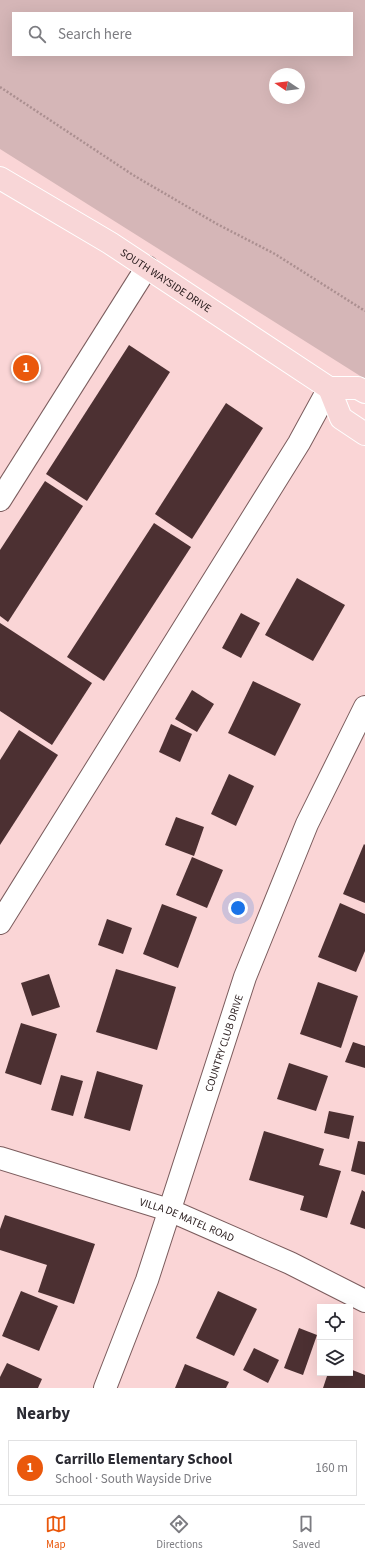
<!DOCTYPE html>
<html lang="en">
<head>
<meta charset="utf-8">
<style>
	body { margin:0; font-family:"Source Sans 3",sans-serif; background:#f7f7f7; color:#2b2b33 }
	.controls { position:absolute; right:12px; bottom:12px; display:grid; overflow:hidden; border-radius:0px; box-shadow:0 4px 16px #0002 }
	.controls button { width:36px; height:36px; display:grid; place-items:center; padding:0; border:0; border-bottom:1px solid #e1e1e2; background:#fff; color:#2b2b33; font:20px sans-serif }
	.compass { position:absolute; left:269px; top:68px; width:36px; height:36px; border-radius:50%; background:#fff; box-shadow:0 4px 16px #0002; rotate:283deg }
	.you { position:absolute; left:238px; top:908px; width:14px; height:14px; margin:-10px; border:3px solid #fff; border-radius:50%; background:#1a73e8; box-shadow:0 0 0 6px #1a73e833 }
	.badge { display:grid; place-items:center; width:26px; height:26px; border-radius:50%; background:#ea580c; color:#fff; font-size:13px; font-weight:700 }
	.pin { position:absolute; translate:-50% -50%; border:2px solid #fff; box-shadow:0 1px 4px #0006 }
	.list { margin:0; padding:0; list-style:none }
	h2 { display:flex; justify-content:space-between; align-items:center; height:52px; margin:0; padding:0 16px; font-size:17px }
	h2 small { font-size:13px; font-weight:400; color:#7c7c81 }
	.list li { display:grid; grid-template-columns:26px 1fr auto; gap:12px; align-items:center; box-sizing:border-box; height:56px; margin:0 8px 8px; padding:0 8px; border:1px solid #e1e1e2; border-radius:0px }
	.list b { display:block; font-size:15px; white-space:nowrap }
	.list p { margin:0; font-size:13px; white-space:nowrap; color:#7c7c81 }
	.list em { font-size:13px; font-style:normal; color:#7c7c81 }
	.icon { flex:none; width:22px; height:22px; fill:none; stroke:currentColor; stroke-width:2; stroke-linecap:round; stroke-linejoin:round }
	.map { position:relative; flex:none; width:365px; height:1388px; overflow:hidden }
	.search { position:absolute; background:#fff; box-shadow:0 4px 16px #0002; left:12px; right:12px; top:12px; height:44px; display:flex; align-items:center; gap:10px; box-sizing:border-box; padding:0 14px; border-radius:0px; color:#7c7c81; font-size:15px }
	.sheet { height:116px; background:#fff }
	nav { display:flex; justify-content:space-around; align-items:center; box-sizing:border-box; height:56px; border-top:1px solid #e1e1e2; background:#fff; font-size:11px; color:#7c7c81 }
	nav a { display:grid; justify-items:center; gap:2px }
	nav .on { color:#ea580c }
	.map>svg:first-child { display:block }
	.green { fill:#d5b6b7; fill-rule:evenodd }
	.building { fill:#4c3032 }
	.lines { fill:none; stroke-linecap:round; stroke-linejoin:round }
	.minor-casing { stroke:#7b5c5d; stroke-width:24 }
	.major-casing { stroke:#fff; stroke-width:24 }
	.path { stroke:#ab8f90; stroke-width:2.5; stroke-dasharray:2 2; stroke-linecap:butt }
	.minor { stroke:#fff; stroke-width:22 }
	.major { stroke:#f8d6d7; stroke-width:22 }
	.labels { text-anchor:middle; stroke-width:4; stroke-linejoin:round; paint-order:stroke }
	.street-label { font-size:11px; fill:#271a1b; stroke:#fad5d6 }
</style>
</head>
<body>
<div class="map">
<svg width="365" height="1388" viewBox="0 0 365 1388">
	<rect width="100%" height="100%" fill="#fad5d6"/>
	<path class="green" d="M0,0H365V379L0,149ZM13,13H352V55H13ZM275,74H299V98H275Z"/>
	<g class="building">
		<polygon points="129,345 170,372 87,501 46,474"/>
		<polygon points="226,403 263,428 192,539 155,514"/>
		<polygon points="45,481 83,506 8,622 0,616 0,550"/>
		<polygon points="154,523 191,547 104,681 67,657"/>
		<polygon points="297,578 345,605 313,661 265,635"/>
		<polygon points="241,613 260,623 241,658 222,648"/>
		<polygon points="0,623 92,683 52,745 0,711"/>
		<polygon points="253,681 301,704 275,756 228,733"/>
		<polygon points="192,690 214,704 197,732 175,719"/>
		<polygon points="171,724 192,734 180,762 159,752"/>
		<polygon points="19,730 58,755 0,845 0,760"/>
		<polygon points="229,774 254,786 236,826 211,814"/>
		<polygon points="176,817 204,827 194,856 165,845"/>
		<polygon points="364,844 365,845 365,903 343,894"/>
		<polygon points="192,857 223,870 207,908 176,895"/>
		<polygon points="340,903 365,914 365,951 356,972 318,957"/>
		<polygon points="162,904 197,917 178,968 143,954"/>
		<polygon points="107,919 132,928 123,954 98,945"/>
		<polygon points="116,969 176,987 157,1050 96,1032"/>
		<polygon points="49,974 60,1007 32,1016 21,983"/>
		<polygon points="318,982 358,996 341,1048 300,1034"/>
		<polygon points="21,1023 57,1034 41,1085 5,1073"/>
		<polygon points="353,1042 365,1046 365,1068 345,1062"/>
		<polygon points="289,1063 328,1076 316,1111 277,1099"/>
		<polygon points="97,1071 143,1085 130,1131 84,1118"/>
		<polygon points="61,1075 83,1081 73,1116 51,1110"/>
		<polygon points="329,1111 354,1116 349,1139 324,1133"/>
		<polygon points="264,1131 324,1149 319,1165 341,1171 327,1218 300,1210 304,1196 249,1180"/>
		<polygon points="358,1141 365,1142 365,1175 351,1171"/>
		<polygon points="362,1190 365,1192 365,1229 350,1224"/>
		<polygon points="5,1215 95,1244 74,1304 38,1292 47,1265 0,1250 0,1229"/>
		<polygon points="21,1291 58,1306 39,1351 2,1336"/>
		<polygon points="218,1291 257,1309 234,1356 196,1338"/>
		<polygon points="299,1328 317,1335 303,1375 284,1368"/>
		<polygon points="254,1348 279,1360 268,1383 243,1370"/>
		<polygon points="7,1363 42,1379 38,1388 0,1388 0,1377"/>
		<polygon points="185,1364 229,1382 226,1388 175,1388"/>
		<polygon points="350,1369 365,1375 365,1388 323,1388 328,1373 350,1373"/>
	</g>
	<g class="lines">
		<g class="minor-casing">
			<g id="minor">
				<polyline points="0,500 147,267"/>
				<polyline points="0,923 299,443 329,388"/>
				<path id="s1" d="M0,1158L169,1210L290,1263L365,1301"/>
				<path id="s2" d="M105,1388L147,1280L245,977L307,824L365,707"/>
			</g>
		</g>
		<g class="major-casing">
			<g id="major">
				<path id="s3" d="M0,178L110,243L329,388H358L365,392"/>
				<polyline points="329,388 341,418 365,434"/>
			</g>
		</g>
		<polyline class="path" points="0,87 133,175 217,224 275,254 365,311"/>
		<use href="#minor" class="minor"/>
		<use href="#major" class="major"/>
	</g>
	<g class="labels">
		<g class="street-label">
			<text dy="4" stroke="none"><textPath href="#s3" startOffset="195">SOUTH WAYSIDE DRIVE</textPath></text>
			<text dy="4" stroke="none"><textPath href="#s2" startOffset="365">COUNTRY CLUB DRIVE</textPath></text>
			<text dy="4" stroke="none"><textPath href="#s1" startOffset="197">VILLA DE MATEL ROAD</textPath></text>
		</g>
	</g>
</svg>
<div class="controls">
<button><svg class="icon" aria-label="locate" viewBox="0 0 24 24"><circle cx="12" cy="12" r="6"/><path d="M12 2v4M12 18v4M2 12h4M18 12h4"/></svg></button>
<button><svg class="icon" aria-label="layers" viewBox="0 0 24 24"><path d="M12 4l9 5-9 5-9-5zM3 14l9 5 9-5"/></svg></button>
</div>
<svg class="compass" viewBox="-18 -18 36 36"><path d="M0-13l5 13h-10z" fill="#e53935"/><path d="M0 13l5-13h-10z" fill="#7c7c81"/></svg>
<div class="you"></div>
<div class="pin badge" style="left:26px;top:368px">1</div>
<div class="search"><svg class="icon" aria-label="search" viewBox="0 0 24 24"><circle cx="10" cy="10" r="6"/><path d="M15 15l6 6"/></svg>Search here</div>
</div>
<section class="sheet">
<h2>Nearby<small></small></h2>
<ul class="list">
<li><span class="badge">1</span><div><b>Carrillo Elementary School</b><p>School · South Wayside Drive</p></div><em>160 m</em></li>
</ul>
</section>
<nav>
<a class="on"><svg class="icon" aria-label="map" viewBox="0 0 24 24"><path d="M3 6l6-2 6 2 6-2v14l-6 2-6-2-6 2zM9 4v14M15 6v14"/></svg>Map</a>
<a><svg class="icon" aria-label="directions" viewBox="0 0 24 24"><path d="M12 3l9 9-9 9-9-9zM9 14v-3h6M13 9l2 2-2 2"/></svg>Directions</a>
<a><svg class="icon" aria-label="saved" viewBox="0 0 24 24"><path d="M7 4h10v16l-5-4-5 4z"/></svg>Saved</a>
</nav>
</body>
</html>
